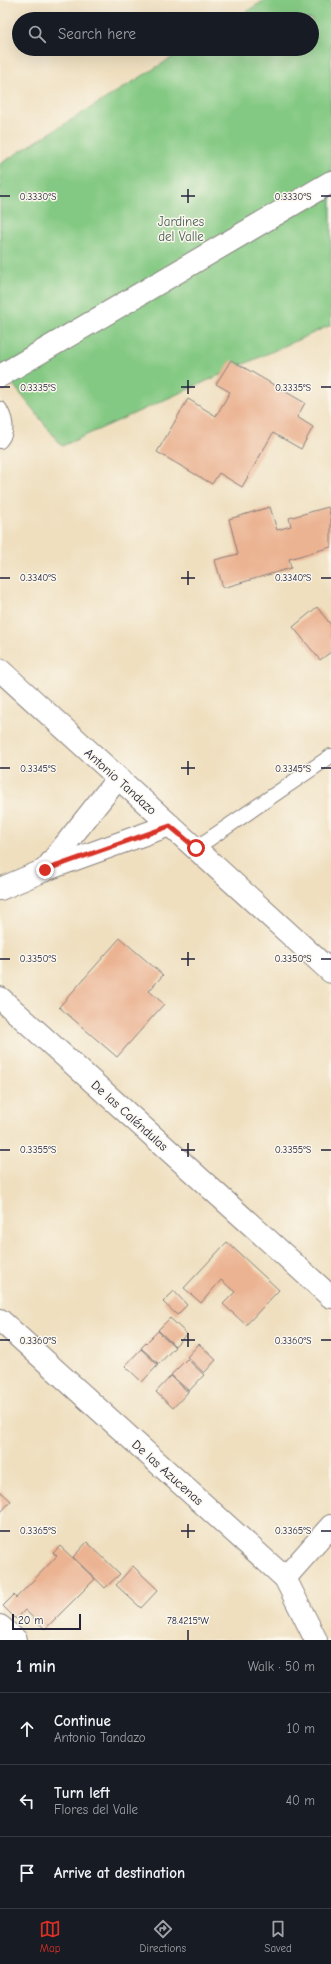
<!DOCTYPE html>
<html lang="en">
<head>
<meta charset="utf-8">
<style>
	body { margin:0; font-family:"Comic Neue",sans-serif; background:#242831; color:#f1f3f6 }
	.scale { position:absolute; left:12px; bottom:10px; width:69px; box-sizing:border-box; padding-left:4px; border:2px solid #22223b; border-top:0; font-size:11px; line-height:14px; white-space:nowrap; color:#22223b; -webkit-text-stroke:3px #fbf7ec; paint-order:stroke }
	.stop { position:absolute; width:12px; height:12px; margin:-9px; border:3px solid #d93025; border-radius:50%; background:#fff }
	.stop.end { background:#d93025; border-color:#fff; box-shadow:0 1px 4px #0008 }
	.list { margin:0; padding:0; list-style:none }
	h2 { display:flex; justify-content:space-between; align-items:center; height:52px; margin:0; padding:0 16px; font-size:17px }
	h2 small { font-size:13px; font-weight:400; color:#9ea1a6 }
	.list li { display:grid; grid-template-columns:26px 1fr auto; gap:12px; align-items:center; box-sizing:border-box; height:72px; padding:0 16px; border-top:1px solid #363941 }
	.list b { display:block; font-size:15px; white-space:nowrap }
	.list p { margin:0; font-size:13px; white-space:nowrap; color:#9ea1a6 }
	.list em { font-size:13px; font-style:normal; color:#9ea1a6 }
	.icon { flex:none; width:22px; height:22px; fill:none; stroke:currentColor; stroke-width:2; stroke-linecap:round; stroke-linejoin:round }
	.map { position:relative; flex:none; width:331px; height:1640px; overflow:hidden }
	.search { position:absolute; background:#171b24; box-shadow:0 4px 16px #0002; left:12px; right:12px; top:12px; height:44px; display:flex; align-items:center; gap:10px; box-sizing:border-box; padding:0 14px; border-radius:22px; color:#9ea1a6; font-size:15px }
	.sheet { height:268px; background:#171b24 }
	nav { display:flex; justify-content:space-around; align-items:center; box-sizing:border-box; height:56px; border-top:1px solid #363941; background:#171b24; font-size:11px; color:#9ea1a6 }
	nav a { display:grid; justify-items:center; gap:2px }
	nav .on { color:#d93025 }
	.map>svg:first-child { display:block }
	.green { fill:#84c983; stroke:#53765f }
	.building { fill:#ebb392 }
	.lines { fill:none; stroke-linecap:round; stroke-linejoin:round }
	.service-casing { stroke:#88807d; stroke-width:16 }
	.minor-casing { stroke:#88807d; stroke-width:24 }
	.service { stroke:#fff; stroke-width:14 }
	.minor { stroke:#fff; stroke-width:22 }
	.route { stroke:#d93025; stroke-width:5 }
	.ticks { fill:none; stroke:#22223b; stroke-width:1.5 }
	.labels { text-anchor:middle; stroke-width:3; stroke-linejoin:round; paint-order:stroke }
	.park-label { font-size:13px; fill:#445c54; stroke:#fbf7ec }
	.street-label { font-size:13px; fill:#22223b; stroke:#fbf7ec }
	.ticks-label { font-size:10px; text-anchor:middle; fill:#22223b; stroke:#fbf7ec; stroke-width:3; stroke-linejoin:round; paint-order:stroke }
</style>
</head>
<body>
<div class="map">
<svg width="331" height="1640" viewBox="0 0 331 1640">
	<rect width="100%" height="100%" fill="#fbf7ec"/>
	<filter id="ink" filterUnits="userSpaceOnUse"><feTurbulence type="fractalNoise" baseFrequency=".025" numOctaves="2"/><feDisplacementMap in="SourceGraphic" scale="8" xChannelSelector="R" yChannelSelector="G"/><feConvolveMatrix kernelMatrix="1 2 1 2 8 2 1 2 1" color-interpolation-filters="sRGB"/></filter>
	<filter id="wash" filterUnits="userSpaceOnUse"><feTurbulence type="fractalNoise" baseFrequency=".012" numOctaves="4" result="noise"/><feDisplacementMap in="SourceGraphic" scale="16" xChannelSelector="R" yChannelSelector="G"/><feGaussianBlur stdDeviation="0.9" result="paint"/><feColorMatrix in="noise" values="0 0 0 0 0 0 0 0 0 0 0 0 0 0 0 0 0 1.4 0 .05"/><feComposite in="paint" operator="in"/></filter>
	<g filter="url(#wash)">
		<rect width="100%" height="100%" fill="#efdfbf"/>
		<polygon class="green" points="265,0 331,0 331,325 62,446 0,368 0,164 186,49 312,49 312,19 234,19"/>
		<g id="blocks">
			<g class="building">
				<polygon points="231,360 305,403 297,417 313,427 301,449 273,433 242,487 219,473 212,484 157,452 188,399 216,416 230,392 216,384"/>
				<polygon points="270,507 277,530 291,526 289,518 328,507 331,518 331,547 289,559 291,568 223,588 215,560 238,554 229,519"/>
				<polygon points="317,607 331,625 331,652 320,660 293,627"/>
				<polygon points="120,938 163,975 149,991 164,1004 117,1057 59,1007"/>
				<polygon points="227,1242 279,1290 246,1325 223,1304 235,1292 221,1280 201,1303 184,1288"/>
				<polygon points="174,1291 187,1305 177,1315 163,1302"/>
				<polygon points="170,1318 187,1334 175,1346 158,1330"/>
				<polygon points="158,1331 175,1347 159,1364 141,1348"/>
				<polygon points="199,1344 216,1360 204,1373 187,1357"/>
				<polygon points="141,1349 158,1365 142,1382 125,1366"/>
				<polygon points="187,1359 204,1375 189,1391 171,1375"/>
				<polygon points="171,1376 188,1392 173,1408 156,1392"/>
				<polygon points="0,1491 11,1501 0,1513"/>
				<polygon points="87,1542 120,1574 105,1588 73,1557"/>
				<polygon points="60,1546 95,1579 45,1629 25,1610 16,1619 3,1606 14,1595 16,1598 57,1556 53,1553"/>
				<polygon points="133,1566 158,1590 141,1608 116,1585"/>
			</g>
		</g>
	</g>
	<g filter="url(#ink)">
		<use href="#blocks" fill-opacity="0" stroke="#88807d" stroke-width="1"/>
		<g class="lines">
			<g class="service-casing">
				<g id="service">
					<path d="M0,409C6,420 9,431 0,441"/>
					<polyline points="196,848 331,756"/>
				</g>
			</g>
			<g class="minor-casing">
				<g id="minor">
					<polyline points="0,376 331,182"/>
					<polyline points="0,670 331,972"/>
					<polyline points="45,870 118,778"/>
					<polyline points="0,889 45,870 170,825"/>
					<polyline points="0,998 331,1297"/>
					<polyline points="0,1320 285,1578 316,1640"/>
					<polyline points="285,1578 331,1526"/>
					<polyline points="0,1626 16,1640"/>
				</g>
			</g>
			<use href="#service" class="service"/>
			<use href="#minor" class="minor"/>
		</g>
	</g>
	<g class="lines" filter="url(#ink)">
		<polyline class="route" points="45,870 170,826 196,848"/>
	</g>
	<path class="ticks" d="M188,189V203M0,196H10M181,196H195M321,196H331M188,380V394M0,387H10M181,387H195M321,387H331M188,571V585M0,578H10M181,578H195M321,578H331M188,761V775M0,768H10M181,768H195M321,768H331M188,952V966M0,959H10M181,959H195M321,959H331M188,1143V1157M0,1150H10M181,1150H195M321,1150H331M188,1333V1347M0,1340H10M181,1340H195M321,1340H331M188,1524V1538M0,1531H10M181,1531H195M321,1531H331M188,1630V1640"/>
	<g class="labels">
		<g class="park-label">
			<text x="181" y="226">Jardines<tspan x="181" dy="15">del Valle</tspan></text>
		</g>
		<g class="street-label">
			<text transform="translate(121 781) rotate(42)" y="5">Antonio Tandazo</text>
			<text transform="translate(130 1115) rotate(42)" y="5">De las Caléndulas</text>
			<text transform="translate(168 1472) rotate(42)" y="5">De las Azucenas</text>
		</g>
	</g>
	<g class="ticks-label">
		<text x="38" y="200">0.3330°S</text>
		<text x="293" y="200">0.3330°S</text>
		<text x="38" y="391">0.3335°S</text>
		<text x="293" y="391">0.3335°S</text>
		<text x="38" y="581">0.3340°S</text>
		<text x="293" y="581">0.3340°S</text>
		<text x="38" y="772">0.3345°S</text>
		<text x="293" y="772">0.3345°S</text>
		<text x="38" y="962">0.3350°S</text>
		<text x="293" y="962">0.3350°S</text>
		<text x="38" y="1153">0.3355°S</text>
		<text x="293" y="1153">0.3355°S</text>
		<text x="38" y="1344">0.3360°S</text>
		<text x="293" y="1344">0.3360°S</text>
		<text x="38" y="1534">0.3365°S</text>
		<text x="293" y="1534">0.3365°S</text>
		<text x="188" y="1624">78.4215°W</text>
	</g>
</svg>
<div class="scale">20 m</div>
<div class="stop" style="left:196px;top:848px"></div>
<div class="stop end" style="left:45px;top:870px"></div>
<div class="search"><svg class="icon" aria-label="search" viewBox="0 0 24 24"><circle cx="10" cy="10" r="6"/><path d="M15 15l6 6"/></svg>Search here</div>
</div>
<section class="sheet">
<h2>1 min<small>Walk · 50 m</small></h2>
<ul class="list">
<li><svg class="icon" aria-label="ahead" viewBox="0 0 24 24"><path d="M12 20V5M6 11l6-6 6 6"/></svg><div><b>Continue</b><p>Antonio Tandazo</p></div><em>10 m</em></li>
<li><svg class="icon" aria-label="left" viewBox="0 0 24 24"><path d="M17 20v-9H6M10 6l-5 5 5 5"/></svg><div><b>Turn left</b><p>Flores del Valle</p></div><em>40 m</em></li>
<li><svg class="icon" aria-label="arrive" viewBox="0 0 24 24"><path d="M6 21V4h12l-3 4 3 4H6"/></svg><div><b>Arrive at destination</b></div></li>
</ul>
</section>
<nav>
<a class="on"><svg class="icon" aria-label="map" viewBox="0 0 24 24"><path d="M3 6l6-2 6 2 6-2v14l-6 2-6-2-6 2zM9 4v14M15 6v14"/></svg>Map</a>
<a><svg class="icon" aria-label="directions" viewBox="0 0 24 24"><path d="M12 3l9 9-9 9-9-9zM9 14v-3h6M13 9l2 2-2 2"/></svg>Directions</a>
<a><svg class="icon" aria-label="saved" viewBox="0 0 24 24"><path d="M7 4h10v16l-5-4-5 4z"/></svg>Saved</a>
</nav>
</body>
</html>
